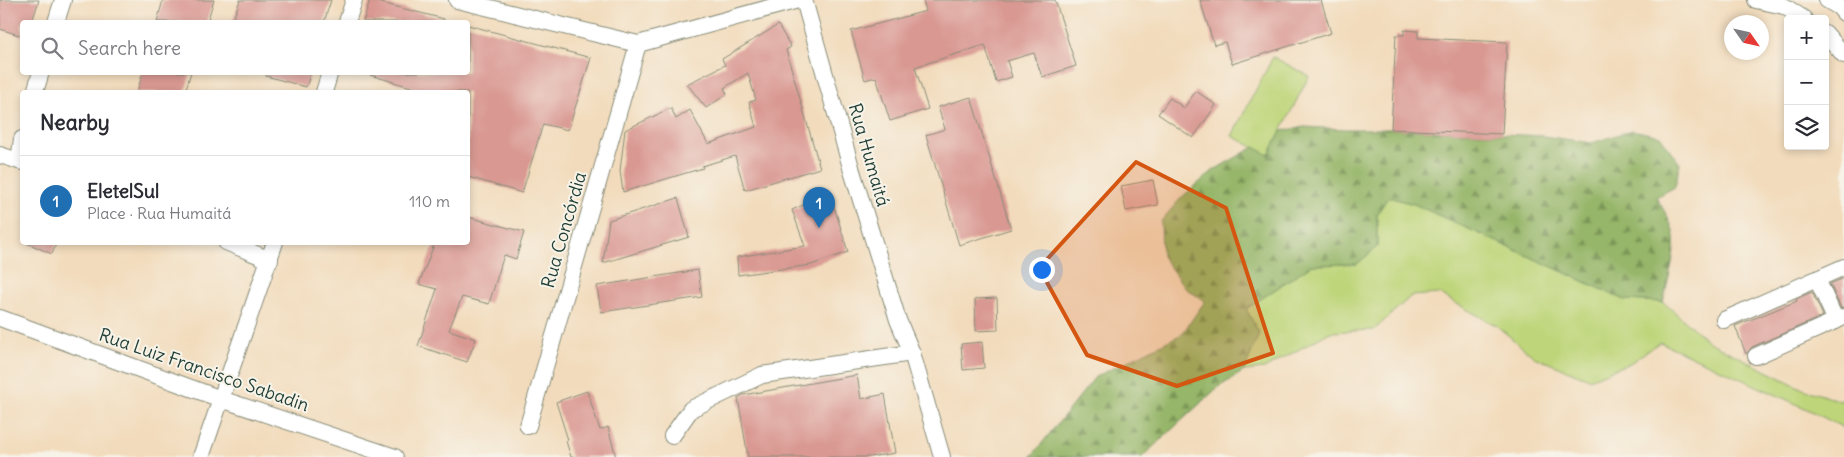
<!DOCTYPE html>
<html lang="en">
<head>
<meta charset="utf-8">
<style>
	body { margin:0; font-family:Delius,sans-serif; background:#f7f7f7; color:#2b2b33 }
	.controls { position:absolute; right:15px; top:15px; display:grid; overflow:hidden; border-radius:5px; box-shadow:0 2px 8px #0003 }
	.controls button { width:45px; height:45px; display:grid; place-items:center; padding:0; border:0; border-bottom:1px solid #e1e1e2; background:#fff; color:#2b2b33; font:25px sans-serif }
	.compass { position:absolute; left:1724px; top:15px; width:45px; height:45px; border-radius:50%; background:#fff; box-shadow:0 2px 8px #0003; rotate:124deg }
	.you { position:absolute; left:1041px; top:269px; width:18px; height:18px; margin:-12px; border:4px solid #fff; border-radius:50%; background:#1a73e8; box-shadow:0 0 0 8px #1a73e833 }
	.badge { display:grid; place-items:center; width:32px; height:32px; border-radius:50%; background:#1f6fb2; color:#fff; font-size:16px; font-weight:700 }
	.pin { position:absolute; translate:-50% -41px; filter:drop-shadow(0 1px 2px #0008) }
	.pin::after { content:''; position:absolute; top:26px; width:18px; height:15px; background:inherit; clip-path:polygon(0 0,100% 0,50% 100%) }
	.list { margin:0; padding:0; list-style:none }
	h2 { display:flex; justify-content:space-between; align-items:center; height:65px; margin:0; padding:0 20px; font-size:21px }
	h2 small { font-size:16px; font-weight:400; color:#7c7c81 }
	.list li { display:grid; grid-template-columns:32px 1fr auto; gap:15px; align-items:center; box-sizing:border-box; height:90px; padding:0 20px; border-top:1px solid #e1e1e2 }
	.list b { display:block; font-size:19px; white-space:nowrap }
	.list p { margin:0; font-size:16px; white-space:nowrap; color:#7c7c81 }
	.list em { font-size:16px; font-style:normal; color:#7c7c81 }
	.icon { flex:none; width:28px; height:28px; fill:none; stroke:currentColor; stroke-width:2; stroke-linecap:round; stroke-linejoin:round }
	.map { position:relative; flex:none; width:1844px; height:457px; overflow:hidden }
	.search { position:absolute; background:#fff; box-shadow:0 2px 8px #0003; left:20px; top:20px; width:450px; height:55px; display:flex; align-items:center; gap:12px; box-sizing:border-box; padding:0 18px; border-radius:5px; color:#7c7c81; font-size:19px }
	.panel { position:absolute; background:#fff; box-shadow:0 2px 8px #0003; left:20px; top:90px; width:450px; height:155px; border-radius:5px }
	.map>svg:first-child { display:block }
	.green { fill:#bed579; stroke:#6e8956 }
	.forest { fill:url(#forest-firs); stroke:#5a7a4e }
	.building { fill:#d99892 }
	.lines { fill:none; stroke-linecap:round; stroke-linejoin:round }
	.minor-casing { stroke:#888c78; stroke-width:18 }
	.minor { stroke:#fff; stroke-width:16 }
	.marked { fill:#d45610; fill-opacity:0.2; stroke:#d45610; stroke-width:4; stroke-linejoin:round }
	.labels { text-anchor:middle; stroke-width:4; stroke-linejoin:round; paint-order:stroke }
	.street-label { font-size:18px; fill:#1f3d34; stroke:#f7f3e8 }
</style>
</head>
<body>
<div class="map">
<svg width="1844" height="457" viewBox="0 0 1844 457">
	<defs>
		<pattern id="forest-firs" width="22" height="20" patternUnits="userSpaceOnUse" patternTransform="scale(1.25)"><rect width="22" height="20" fill="#96b669"/><path d="M5 1l3.5 6h-7zM16 11l3.5 6h-7z" fill="#7a9557"/></pattern>
	</defs>
	<rect width="100%" height="100%" fill="#f7f3e8"/>
	<filter id="ink" filterUnits="userSpaceOnUse"><feTurbulence type="fractalNoise" baseFrequency=".02" numOctaves="2"/><feDisplacementMap in="SourceGraphic" scale="10" xChannelSelector="R" yChannelSelector="G"/><feConvolveMatrix kernelMatrix="1 2 1 2 8 2 1 2 1" color-interpolation-filters="sRGB"/></filter>
	<filter id="wash" filterUnits="userSpaceOnUse"><feTurbulence type="fractalNoise" baseFrequency=".0096" numOctaves="4" result="noise"/><feDisplacementMap in="SourceGraphic" scale="20" xChannelSelector="R" yChannelSelector="G"/><feGaussianBlur stdDeviation="1.12" result="paint"/><feColorMatrix in="noise" values="0 0 0 0 0 0 0 0 0 0 0 0 0 0 0 0 0 1.4 0 .05"/><feComposite in="paint" operator="in"/></filter>
	<g filter="url(#wash)">
		<rect width="100%" height="100%" fill="#f2dbbc"/>
		<g class="green">
			<polygon points="1273,57 1309,76 1269,155 1232,136"/>
			<polygon points="1388,197 1414,204 1625,300 1663,302 1709,342 1803,389 1844,402 1844,428 1805,408 1660,342 1630,363 1589,379 1534,357 1497,326 1439,294 1411,296 1374,330 1330,332 1264,369 1244,371 1259,333 1246,309 1311,265 1357,264 1377,247 1377,214"/>
		</g>
		<path class="forest" d="M1304,127L1345,129H1391L1502,134L1543,136L1592,143L1632,130L1660,136L1680,164L1675,187L1656,197C1663,209 1672,222 1674,236C1676,255 1667,284 1663,302L1625,300L1414,204L1388,197L1377,214V247L1357,264L1311,265L1246,309L1259,333L1244,371L1216,389L1142,457H1031L1095,377L1182,334L1205,301L1185,288L1162,256L1161,221L1182,197L1214,170L1254,147L1269,155L1281,131Z"/>
		<g id="blocks">
			<g class="building">
				<polygon points="0,0 39,0 32,22 22,22 22,36 0,29"/>
				<polygon points="163,0 214,0 207,22 157,22"/>
				<polygon points="240,0 331,0 324,22 232,22"/>
				<polygon points="370,0 444,19 443,22 363,22"/>
				<polygon points="923,0 1055,0 1076,66 1042,77 1034,53 1007,61 1012,77 996,82 985,45 915,67 928,109 890,121 876,77 865,80 851,31 926,11"/>
				<polygon points="1200,0 1321,0 1331,33 1232,64 1225,42 1214,45"/>
				<polygon points="468,25 591,58 568,130 543,124 522,193 468,177 468,92 428,92 370,75 370,72 468,72"/>
				<polygon points="778,25 791,47 786,50 820,168 745,190 735,156 702,166 703,168 686,173 623,192 620,171 625,130 671,108 676,119 690,110 708,144 756,127 749,102 756,100 748,73 724,88 727,94 706,108 687,84 725,65 722,59"/>
				<polygon points="1404,30 1418,31 1418,38 1507,42 1502,134 1391,129 1396,35 1404,35"/>
				<polygon points="143,72 191,72 185,92 137,92"/>
				<polygon points="266,72 311,72 306,87 266,76"/>
				<polygon points="1196,91 1216,105 1193,138 1158,114 1170,98 1184,108"/>
				<polygon points="971,97 1011,229 959,245 926,135 945,129 938,107"/>
				<polygon points="1153,180 1158,205 1126,211 1121,186"/>
				<polygon points="830,193 848,252 811,265 738,275 737,257 805,246 792,210"/>
				<polygon points="678,198 689,237 603,263 609,220"/>
				<polygon points="468,217 524,232 516,259 504,255 489,304 462,297 449,330 476,339 467,362 418,346 437,289 419,284 435,242 468,242"/>
				<polygon points="25,242 57,242 52,254"/>
				<polygon points="698,270 702,297 601,312 597,286"/>
				<polygon points="1844,278 1844,307 1841,308 1830,284"/>
				<polygon points="1812,292 1823,316 1752,347 1746,354 1735,326 1797,301 1796,299"/>
				<polygon points="997,298 998,330 976,331 975,299"/>
				<polygon points="982,342 984,368 963,370 961,344"/>
				<polygon points="857,375 861,399 885,394 895,453 870,457 748,457 738,398 743,395"/>
				<polygon points="587,391 600,430 608,427 616,457 571,457 566,441 568,440 556,402"/>
			</g>
		</g>
	</g>
	<g filter="url(#ink)">
		<use href="#blocks" fill-opacity="0" stroke="#888c78" stroke-width="1"/>
		<g class="lines">
			<g class="minor-casing">
				<g id="minor">
					<polyline points="457,0 638,44 798,0"/>
					<polyline points="804,0 852,171 898,320 912,353 942,457"/>
					<polyline points="1756,0 1784,6 1804,19"/>
					<polyline points="1827,0 1839,7 1844,13"/>
					<polyline points="56,22 63,0"/>
					<polyline points="347,22 354,0"/>
					<polyline points="1825,33 1844,55"/>
					<polyline points="35,92 41,72"/>
					<polyline points="324,92 330,72"/>
					<polyline points="0,155 22,162"/>
					<polyline points="19,161 22,139"/>
					<polyline points="226,242 270,260"/>
					<polyline points="1817,279 1836,321"/>
					<polyline points="0,318 221,399 395,457"/>
					<polyline points="1724,320 1844,267"/>
					<polyline points="1756,356 1844,317"/>
					<polyline points="528,426 638,44"/>
					<polyline points="672,436 691,409 762,375 912,353"/>
					<polyline points="201,457 275,242"/>
				</g>
			</g>
			<use href="#minor" class="minor"/>
		</g>
	</g>
	<path class="marked" d="M1136,162L1226,208L1273,353L1177,386L1087,355L1039,268Z"/>
	<g class="labels">
		<g class="street-label">
			<text transform="translate(869 155) rotate(74)" y="6">Rua Humaitá</text>
			<text transform="translate(564 230) rotate(-74)" y="6">Rua Concórdia</text>
			<text transform="translate(204 370) rotate(19)" y="6">Rua Luiz Francisco Sabadin</text>
		</g>
	</g>
</svg>
<div class="controls">
<button>+</button>
<button>−</button>
<button><svg class="icon" aria-label="layers" viewBox="0 0 24 24"><path d="M12 4l9 5-9 5-9-5zM3 14l9 5 9-5"/></svg></button>
</div>
<svg class="compass" viewBox="-18 -18 36 36"><path d="M0-13l5 13h-10z" fill="#e53935"/><path d="M0 13l5-13h-10z" fill="#7c7c81"/></svg>
<div class="you"></div>
<div class="pin badge" style="left:819px;top:228px">1</div>
<div class="search"><svg class="icon" aria-label="search" viewBox="0 0 24 24"><circle cx="10" cy="10" r="6"/><path d="M15 15l6 6"/></svg>Search here</div>
<section class="panel">
<h2>Nearby<small></small></h2>
<ul class="list">
<li><span class="badge">1</span><div><b>EletelSul</b><p>Place · Rua Humaitá</p></div><em>110 m</em></li>
</ul>
</section>
</div>
</body>
</html>
